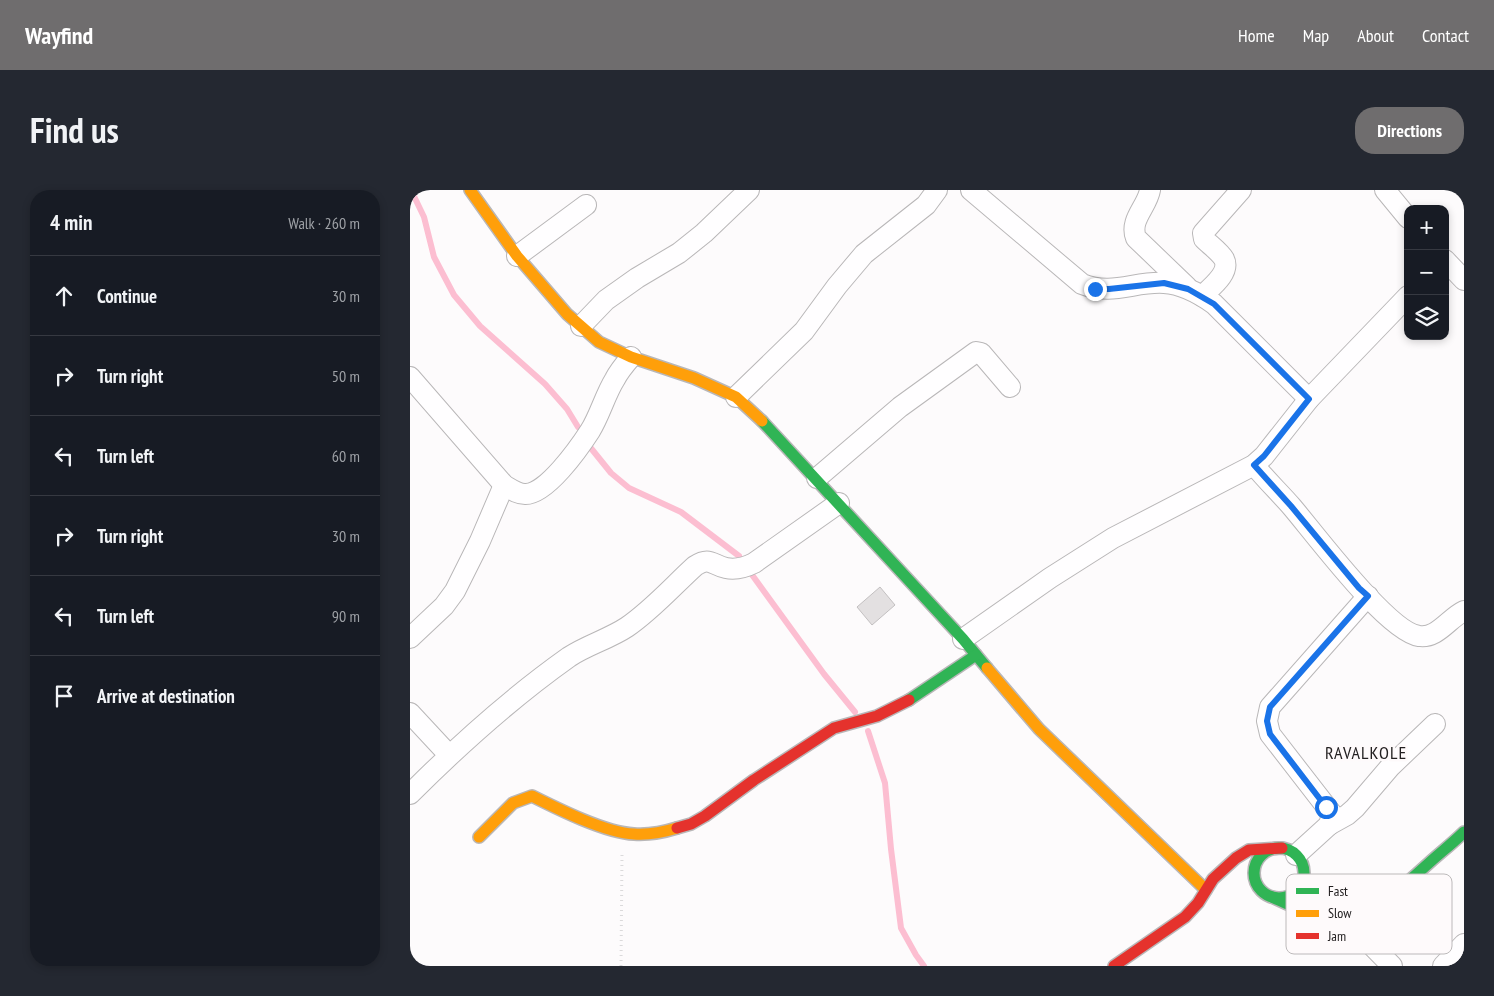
<!DOCTYPE html>
<html lang="en">
<head>
<meta charset="utf-8">
<style>
	body { margin:0; font-family:"PT Sans Narrow",sans-serif; background:#242831; color:#f1f3f6 }
	.controls { position:absolute; right:15px; top:15px; display:grid; overflow:hidden; border-radius:10px; box-shadow:0 2px 8px #0003 }
	.controls button { width:45px; height:45px; display:grid; place-items:center; padding:0; border:0; border-bottom:1px solid #363941; background:#171b24; color:#f1f3f6; font:25px sans-serif }
	.stop { position:absolute; width:15px; height:15px; margin:-11px; border:4px solid #1a73e8; border-radius:50%; background:#fff }
	.stop.end { background:#1a73e8; border-color:#fff; box-shadow:0 1px 5px #0008 }
	.list { margin:0; padding:0; list-style:none }
	h2 { display:flex; justify-content:space-between; align-items:center; height:65px; margin:0; padding:0 20px; font-size:21px }
	h2 small { font-size:16px; font-weight:400; color:#9ea1a6 }
	.list li { display:grid; grid-template-columns:32px 1fr auto; gap:15px; align-items:center; box-sizing:border-box; height:80px; padding:0 20px; border-top:1px solid #363941 }
	.list b { display:block; font-size:19px; white-space:nowrap }
	.list em { font-size:16px; font-style:normal; color:#9ea1a6 }
	.icon { flex:none; width:28px; height:28px; fill:none; stroke:currentColor; stroke-width:2; stroke-linecap:round; stroke-linejoin:round }
	.map { position:relative; flex:none; width:1054px; height:776px; overflow:hidden; border-radius:20px }
	header { display:flex; align-items:center; gap:30px; box-sizing:border-box; height:70px; padding:0 25px; background:#6f6d6e; color:#fff }
	header strong { font-size:24px }
	nav { display:flex; gap:28px; margin-inline-start:auto; font-size:18px }
	.intro { display:flex; align-items:center; justify-content:space-between; box-sizing:border-box; height:120px; padding:0 30px }
	h1 { margin:0; font-size:35px }
	.button { padding:12px 22px; border-radius:20px; background:#6f6d6e; color:#fff; font-size:18px; font-weight:700 }
	main { display:flex; gap:30px; padding:0 30px }
	aside { flex:1; background:#171b24; border-radius:20px; box-shadow:0 2px 8px #0003 }
	.map>svg:first-child { display:block }
	.lines { fill:none; stroke-linecap:round; stroke-linejoin:round }
	.stream { stroke:#fcbed1; stroke-width:6 }
	.building { fill:#e3e0e1; stroke:#c3c0c1 }
	.street-casing { stroke:#b9b7b8; stroke-width:22 }
	.fast-casing { stroke:#b9b7b8; stroke-width:14 }
	.slow-casing { stroke:#b9b7b8; stroke-width:14 }
	.jam-casing { stroke:#b9b7b8; stroke-width:14 }
	.path { stroke:#dbdadb; stroke-width:3; stroke-dasharray:1 4; stroke-linecap:butt }
	.street { stroke:#fffeff; stroke-width:20 }
	.fast { stroke:#30b455; stroke-width:11 }
	.slow { stroke:#ff9f0a; stroke-width:11 }
	.jam { stroke:#e5322d; stroke-width:11 }
	.route { stroke:#1a73e8; stroke-width:6 }
	.labels { text-anchor:middle; stroke-width:5; stroke-linejoin:round; paint-order:stroke }
	.quarter-label { font-size:18px; letter-spacing:1px; fill:#232021; stroke:#fefafb }
	.key { fill:#fefafb; stroke:#bcb9ba; stroke-width:1 }
	.key-label { font-size:14px; fill:#232021 }
</style>
</head>
<body>
<header>
<strong>Wayfind</strong>
<nav><a>Home</a><a>Map</a><a>About</a><a>Contact</a></nav>
</header>
<div class="intro"><h1>Find us</h1><a class="button">Directions</a></div>
<main>
<aside>
<h2>4 min<small>Walk · 260 m</small></h2>
<ul class="list">
<li><svg class="icon" aria-label="ahead" viewBox="0 0 24 24"><path d="M12 20V5M6 11l6-6 6 6"/></svg><div><b>Continue</b></div><em>30 m</em></li>
<li><svg class="icon" aria-label="right" viewBox="0 0 24 24"><path d="M7 20v-9h11M14 6l5 5-5 5"/></svg><div><b>Turn right</b></div><em>50 m</em></li>
<li><svg class="icon" aria-label="left" viewBox="0 0 24 24"><path d="M17 20v-9H6M10 6l-5 5 5 5"/></svg><div><b>Turn left</b></div><em>60 m</em></li>
<li><svg class="icon" aria-label="right" viewBox="0 0 24 24"><path d="M7 20v-9h11M14 6l5 5-5 5"/></svg><div><b>Turn right</b></div><em>30 m</em></li>
<li><svg class="icon" aria-label="left" viewBox="0 0 24 24"><path d="M17 20v-9H6M10 6l-5 5 5 5"/></svg><div><b>Turn left</b></div><em>90 m</em></li>
<li><svg class="icon" aria-label="arrive" viewBox="0 0 24 24"><path d="M6 21V4h12l-3 4 3 4H6"/></svg><div><b>Arrive at destination</b></div></li>
</ul>
</aside>
<div class="map">
<svg width="1054" height="776" viewBox="0 0 1054 776">
	<rect width="100%" height="100%" fill="#fdfbfc"/>
	<g class="lines">
		<g class="stream">
			<polyline points="1,0 14,27 24,67 44,105 70,136 135,194 157,219 168,237"/>
			<polyline points="180,257 201,283 219,298 271,322 329,366"/>
			<polyline points="340,382 414,484 445,522"/>
			<polyline points="458,541 475,593 481,659 491,738 506,765 514,776"/>
		</g>
	</g>
	<polygon class="building" points="470,397 485,415 462,435 447,417"/>
	<g class="lines">
		<g class="street-casing">
			<g id="street">
				<path d="M561,0L672,94C702,106 725,91 754,93C772,94 790,104 804,114L899,209"/>
				<path d="M740,0C737,17 719,30 726,48L777,97"/>
				<polyline points="975,0 998,28"/>
				<polyline points="107,66 176,15"/>
				<polyline points="1035,70 1054,90"/>
				<path d="M792,106C800,98 821,83 814,69C810,62 800,55 794,49L793,43L831,0"/>
				<polyline points="171,136 196,110 227,88 269,63 294,43 339,0"/>
				<path d="M0,187L94,295C101,299 107,304 115,304C136,305 169,258 180,241C190,225 195,205 205,189C209,181 215,174 221,167"/>
				<polyline points="326,207 394,141 427,96 454,64 516,15 527,0"/>
				<path d="M844,275C856,290 870,303 882,317C905,344 978,442 1009,446C1027,449 1039,428 1054,421"/>
				<polyline points="407,288 490,217 566,162 571,163 600,197"/>
				<polyline points="0,448 34,416 45,401 70,351 94,295"/>
				<polyline points="553,449 640,388 703,348 844,275 854,266 899,209 998,106"/>
				<polyline points="0,523 39,565"/>
				<path d="M0,604C48,556 104,506 159,467C177,455 199,449 217,437C242,420 263,396 285,376C300,366 302,375 316,378C326,380 336,377 344,373L429,313"/>
				<polyline points="919,635 937,625 945,618 980,577 1025,534"/>
				<polyline points="886,665 919,635 922,624 860,544 857,531 860,517 958,406"/>
				<polyline points="934,727 982,776"/>
				<polyline points="1033,776 1054,754"/>
			</g>
		</g>
		<g class="fast-casing">
			<g id="fast">
				<polyline points="352,231 553,449 577,478"/>
				<polyline points="499,510 566,465"/>
				<circle cx="869" cy="683" r="25"/>
				<path d="M862,707C880,715 900,726 920,727C961,729 991,698 1019,673C1031,662 1043,653 1054,642"/>
			</g>
		</g>
		<g class="slow-casing">
			<g id="slow">
				<polyline points="60,0 107,66 157,124 189,152 221,167 284,188 326,207 352,231"/>
				<polyline points="577,478 629,539 796,700"/>
				<path d="M69,647L103,613L122,606C148,619 196,643 224,644C238,645 254,642 267,638"/>
			</g>
		</g>
		<g class="jam-casing">
			<g id="jam">
				<polyline points="267,638 281,634 295,626 344,590 424,538 467,526 499,510"/>
				<polyline points="704,776 775,727 788,713 803,689 826,668 839,660 872,658"/>
			</g>
		</g>
		<polyline class="path" points="211,776 212,664"/>
		<use href="#street" class="street"/>
		<use href="#fast" class="fast"/>
		<use href="#slow" class="slow"/>
		<use href="#jam" class="jam"/>
	</g>
	<g class="lines">
		<polyline class="route" points="685,99 699,99 754,93 778,99 804,114 899,209 854,266 844,275 881,316 949,398 958,406 860,517 857,531 860,544 916,617"/>
	</g>
	<g class="labels">
		<g class="quarter-label">
			<text x="956" y="569">RAVALKOLE</text>
		</g>
	</g>
	<rect x="876" y="684" width="166" height="80" rx="8" class="key"/>
	<rect x="886" y="698" width="23" height="6" fill="#30b455"/>
	<rect x="886" y="720" width="23" height="7" fill="#ff9f0a"/>
	<rect x="886" y="743" width="23" height="6" fill="#e5322d"/>
	<g class="key-label">
		<text x="918" y="706">Fast</text>
		<text x="918" y="728">Slow</text>
		<text x="918" y="751">Jam</text>
	</g>
</svg>
<div class="controls">
<button>+</button>
<button>−</button>
<button><svg class="icon" aria-label="layers" viewBox="0 0 24 24"><path d="M12 4l9 5-9 5-9-5zM3 14l9 5 9-5"/></svg></button>
</div>
<div class="stop" style="left:916px;top:617px"></div>
<div class="stop end" style="left:685px;top:99px"></div>
</div>
</main>
</body>
</html>
